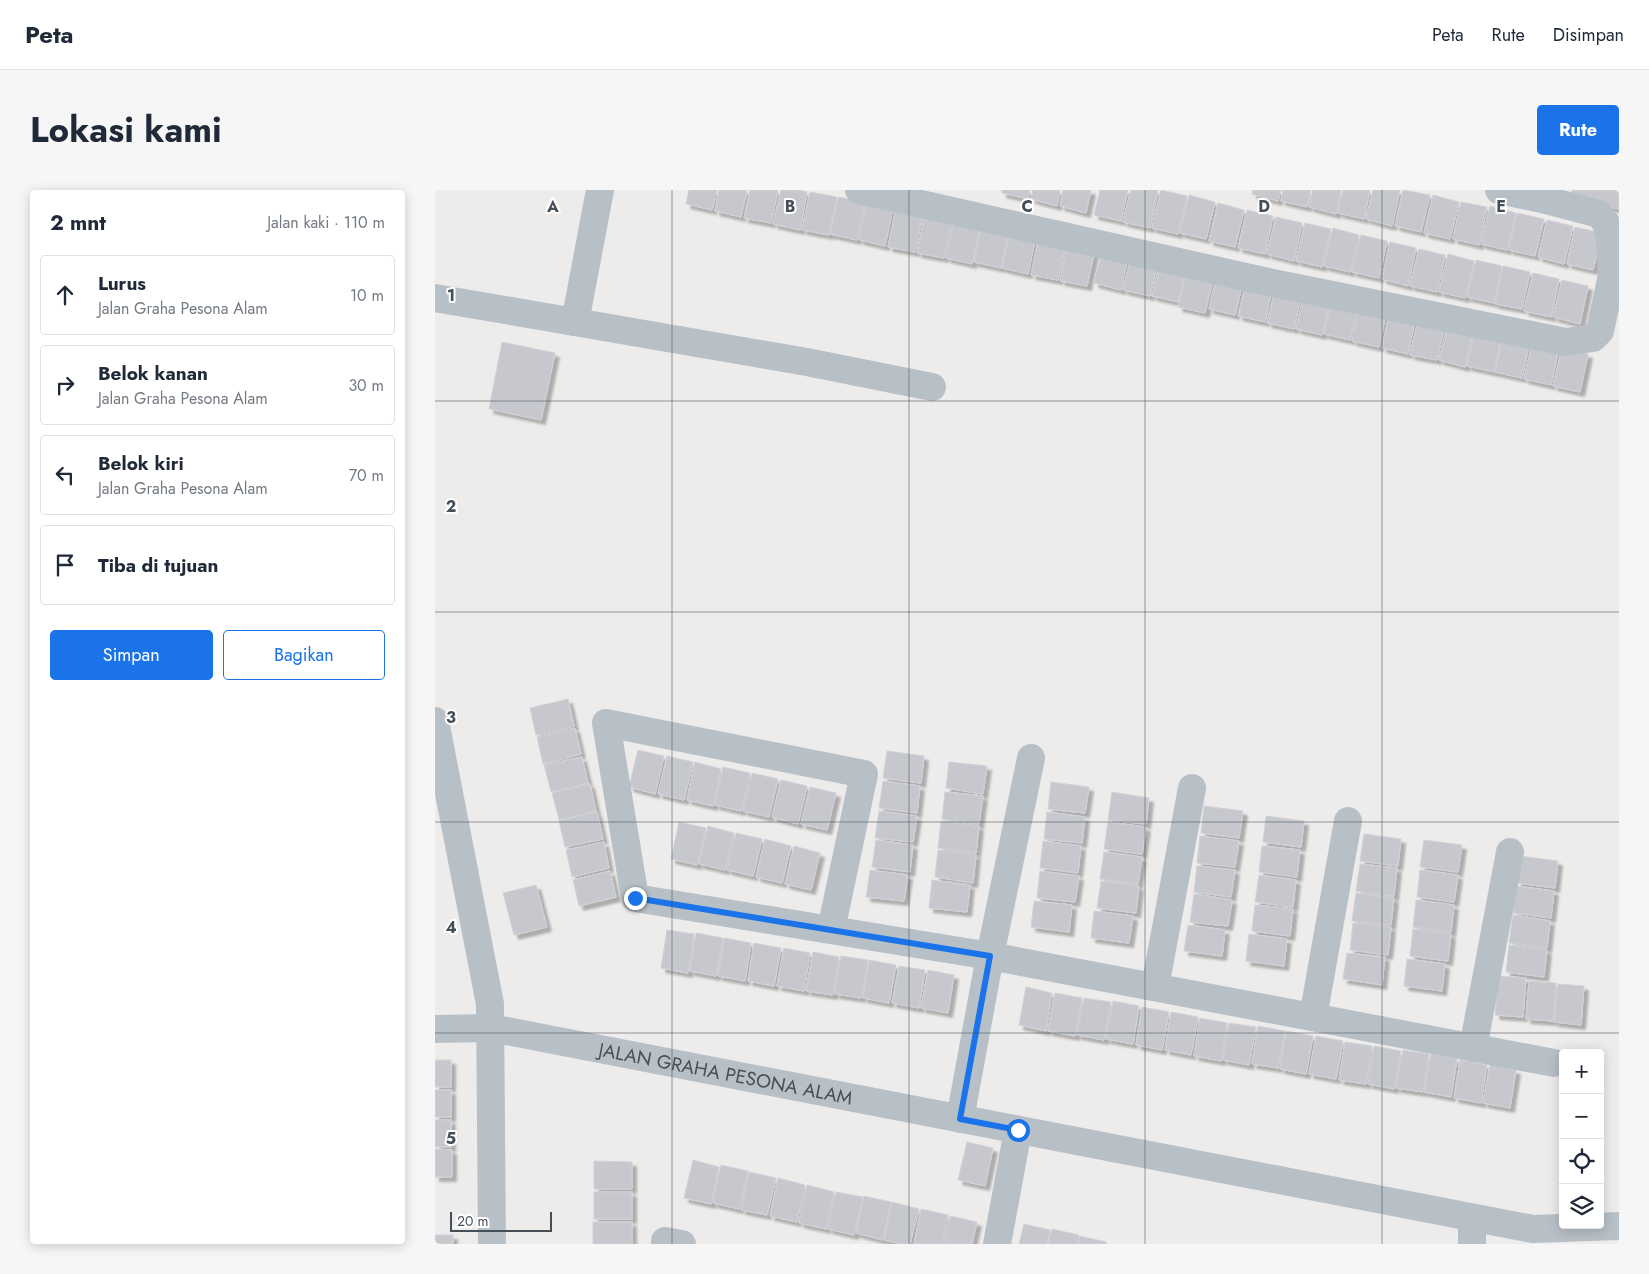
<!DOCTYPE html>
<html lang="id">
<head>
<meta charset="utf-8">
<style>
	body { margin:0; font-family:Jost,sans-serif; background:#f6f6f7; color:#1f2937 }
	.controls { position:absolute; right:15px; bottom:15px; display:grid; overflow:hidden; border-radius:5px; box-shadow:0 2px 12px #0003 }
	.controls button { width:45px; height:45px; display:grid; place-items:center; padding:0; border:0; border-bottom:1px solid #e0e1e3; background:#fff; color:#1f2937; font:25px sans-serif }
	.scale { position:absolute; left:15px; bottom:12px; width:102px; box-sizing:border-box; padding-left:5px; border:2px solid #464f57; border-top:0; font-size:14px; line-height:18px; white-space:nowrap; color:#464f57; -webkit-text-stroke:4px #fff; paint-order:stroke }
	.stop { position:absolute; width:15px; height:15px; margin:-11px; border:4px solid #1a73e8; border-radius:50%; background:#fff }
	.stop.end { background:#1a73e8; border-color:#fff; box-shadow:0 1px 5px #0008 }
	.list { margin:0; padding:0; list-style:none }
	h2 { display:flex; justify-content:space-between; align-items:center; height:65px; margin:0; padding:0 20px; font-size:21px }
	h2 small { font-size:16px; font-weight:400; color:#747a83 }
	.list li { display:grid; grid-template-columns:32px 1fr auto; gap:15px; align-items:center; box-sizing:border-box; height:80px; margin:0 10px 10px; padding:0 10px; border:1px solid #e0e1e3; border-radius:5px }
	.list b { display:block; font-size:19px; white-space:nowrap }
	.list p { margin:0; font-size:16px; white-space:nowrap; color:#747a83 }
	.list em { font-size:16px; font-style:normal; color:#747a83 }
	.actions { display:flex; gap:10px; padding:15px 20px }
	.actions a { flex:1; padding:11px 0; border:1px solid #1a73e8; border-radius:5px; text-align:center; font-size:18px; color:#1a73e8 }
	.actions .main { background:#1a73e8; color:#fff }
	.icon { flex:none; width:28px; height:28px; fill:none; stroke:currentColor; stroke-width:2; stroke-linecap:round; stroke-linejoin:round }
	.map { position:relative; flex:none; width:1184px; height:1054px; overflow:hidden; border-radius:5px }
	header { display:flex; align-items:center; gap:30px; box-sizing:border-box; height:70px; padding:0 25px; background:#fff; border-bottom:1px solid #e0e1e3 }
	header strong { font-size:24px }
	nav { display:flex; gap:28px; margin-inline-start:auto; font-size:18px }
	.intro { display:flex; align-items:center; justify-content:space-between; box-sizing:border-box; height:120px; padding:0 30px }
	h1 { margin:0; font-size:35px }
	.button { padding:12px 22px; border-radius:5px; background:#1a73e8; color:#fff; font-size:18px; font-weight:700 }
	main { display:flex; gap:30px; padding:0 30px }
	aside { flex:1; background:#fff; border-radius:5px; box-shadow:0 2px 12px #0003 }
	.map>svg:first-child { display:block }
	.building { fill:#c6c8ce; stroke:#d0d2d7; filter:url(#shadow) }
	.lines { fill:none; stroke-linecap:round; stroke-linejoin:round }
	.street { stroke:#b8c0c7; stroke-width:28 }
	.route { stroke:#1a73e8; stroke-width:6 }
	.grid { fill:none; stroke:#464f57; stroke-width:1; stroke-opacity:0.55 }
	.labels { text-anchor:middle; stroke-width:4; stroke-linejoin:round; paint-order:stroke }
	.street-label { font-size:19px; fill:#464f57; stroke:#fff }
	.grid-label { font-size:16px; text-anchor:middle; font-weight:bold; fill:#464f57; stroke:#fff; stroke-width:4; stroke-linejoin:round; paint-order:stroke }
</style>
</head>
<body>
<header>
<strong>Peta</strong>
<nav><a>Peta</a><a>Rute</a><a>Disimpan</a></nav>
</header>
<div class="intro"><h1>Lokasi kami</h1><a class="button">Rute</a></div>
<main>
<aside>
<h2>2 mnt<small>Jalan kaki · 110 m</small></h2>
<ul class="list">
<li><svg class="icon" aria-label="ahead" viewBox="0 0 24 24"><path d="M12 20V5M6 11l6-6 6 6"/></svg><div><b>Lurus</b><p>Jalan Graha Pesona Alam</p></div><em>10 m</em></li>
<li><svg class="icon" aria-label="right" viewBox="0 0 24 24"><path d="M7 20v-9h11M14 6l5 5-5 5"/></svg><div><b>Belok kanan</b><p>Jalan Graha Pesona Alam</p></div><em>30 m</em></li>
<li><svg class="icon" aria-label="left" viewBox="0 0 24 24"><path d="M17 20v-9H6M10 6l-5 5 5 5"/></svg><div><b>Belok kiri</b><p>Jalan Graha Pesona Alam</p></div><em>70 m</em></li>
<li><svg class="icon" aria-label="arrive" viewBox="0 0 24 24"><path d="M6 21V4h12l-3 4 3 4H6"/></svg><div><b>Tiba di tujuan</b></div></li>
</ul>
<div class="actions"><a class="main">Simpan</a><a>Bagikan</a></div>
</aside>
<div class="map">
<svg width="1184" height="1054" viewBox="0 0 1184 1054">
	<defs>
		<filter id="shadow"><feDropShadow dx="4.5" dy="4.5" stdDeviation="1" flood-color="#0004"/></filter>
	</defs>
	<rect width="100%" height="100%" fill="#eeebeb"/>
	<g class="building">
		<polygon points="254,0 282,0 277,20 251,14"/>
		<polygon points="284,0 312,0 306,27 280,21"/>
		<polygon points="315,0 343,0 336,33 309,28"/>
		<polygon points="346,0 363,0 372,2 365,40 338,34"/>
		<polygon points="567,0 595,0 593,9 567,3"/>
		<polygon points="598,0 625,0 622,16 596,9"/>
		<polygon points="628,0 656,0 651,23 625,16"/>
		<polygon points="665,0 693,0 686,31 659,25"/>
		<polygon points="696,0 723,0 715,38 688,32"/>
		<polygon points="726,0 752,6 743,44 717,38"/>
		<polygon points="818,0 846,0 843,11 817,4"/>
		<polygon points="848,0 876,0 872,17 846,11"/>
		<polygon points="878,0 906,0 901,24 874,17"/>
		<polygon points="908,0 935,0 929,29 903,23"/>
		<polygon points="938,0 965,0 957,36 931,29"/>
		<polygon points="968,0 995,5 986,42 960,36"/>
		<polygon points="1137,0 1184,0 1184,19 1135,9"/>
		<polygon points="375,2 402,7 394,45 367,40"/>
		<polygon points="754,5 780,12 771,49 745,43"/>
		<polygon points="998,5 1024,12 1015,49 989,43"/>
		<polygon points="403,7 430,12 422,50 395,44"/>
		<polygon points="432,12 458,18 450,56 424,50"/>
		<polygon points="1026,12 1052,17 1044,55 1018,49"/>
		<polygon points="783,13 809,20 800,57 774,51"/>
		<polygon points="1055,16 1081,23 1072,60 1046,54"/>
		<polygon points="461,19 488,24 480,62 453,57"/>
		<polygon points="812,20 838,26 830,64 803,58"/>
		<polygon points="1082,23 1109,29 1100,66 1074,60"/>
		<polygon points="490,25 517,30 509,68 482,63"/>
		<polygon points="841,27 867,33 859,71 832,64"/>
		<polygon points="519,30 545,36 537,74 511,68"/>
		<polygon points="1112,30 1138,36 1129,74 1103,67"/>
		<polygon points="870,33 896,39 887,77 861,71"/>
		<polygon points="547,35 573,41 566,78 539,72"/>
		<polygon points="1140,37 1167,43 1158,80 1132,74"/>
		<polygon points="898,38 924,45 915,82 889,76"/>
		<polygon points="575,41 601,46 593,84 567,78"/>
		<polygon points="926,45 952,51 944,88 917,82"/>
		<polygon points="604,47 631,53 623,90 596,85"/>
		<polygon points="955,52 981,58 973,96 947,89"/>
		<polygon points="633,53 660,59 652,96 625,91"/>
		<polygon points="668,56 694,62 686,100 659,93"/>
		<polygon points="984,59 1010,65 1002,102 975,96"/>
		<polygon points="697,63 723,69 715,106 688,100"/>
		<polygon points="1013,64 1039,71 1030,108 1004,102"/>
		<polygon points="726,68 752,75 743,112 717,106"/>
		<polygon points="1041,70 1067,76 1059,113 1032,107"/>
		<polygon points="1068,76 1095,82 1087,119 1060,114"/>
		<polygon points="752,80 779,86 770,123 743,117"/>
		<polygon points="783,81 809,88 800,125 774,119"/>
		<polygon points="1098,83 1124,89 1116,127 1089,121"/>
		<polygon points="812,89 838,94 830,132 803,126"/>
		<polygon points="1127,90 1153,96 1145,134 1118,127"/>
		<polygon points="841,96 867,101 859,139 832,133"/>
		<polygon points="870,101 896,108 887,145 861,139"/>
		<polygon points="898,106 924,113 915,150 889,144"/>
		<polygon points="926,113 952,119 944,157 917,151"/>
		<polygon points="955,120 981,126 973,164 947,158"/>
		<polygon points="984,127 1010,133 1002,170 975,165"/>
		<polygon points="1013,133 1039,139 1030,177 1004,170"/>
		<polygon points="1041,138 1067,144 1059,182 1032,176"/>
		<polygon points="1068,144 1095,151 1087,188 1060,182"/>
		<polygon points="1098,151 1124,157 1116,195 1089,189"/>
		<polygon points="67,152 120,163 106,230 54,219"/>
		<polygon points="1127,158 1153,164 1145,202 1118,196"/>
		<polygon points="133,509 139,536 101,545 95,518"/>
		<polygon points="140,538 146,564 108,574 102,547"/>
		<polygon points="203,560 229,566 220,604 194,597"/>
		<polygon points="452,561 489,566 486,593 448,588"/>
		<polygon points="232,566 258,572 249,610 223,604"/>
		<polygon points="147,567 153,593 116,602 109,575"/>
		<polygon points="260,572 286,579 278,616 252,610"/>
		<polygon points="514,572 552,576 548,604 511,598"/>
		<polygon points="288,577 315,583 306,621 280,615"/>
		<polygon points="317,583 343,589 334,627 308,621"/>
		<polygon points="346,590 372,596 363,634 337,627"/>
		<polygon points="448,591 485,596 482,623 444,618"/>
		<polygon points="616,592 654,597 650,623 613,619"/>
		<polygon points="155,594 161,621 124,630 117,603"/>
		<polygon points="375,597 401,603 392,640 366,634"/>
		<polygon points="510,602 548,606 544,634 507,629"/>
		<polygon points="677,602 714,608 711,634 673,630"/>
		<polygon points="769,616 808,621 804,648 766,643"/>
		<polygon points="444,621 482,626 478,652 440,648"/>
		<polygon points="162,622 168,649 130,657 124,631"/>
		<polygon points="612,622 650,627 647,653 609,649"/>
		<polygon points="831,626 869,631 866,657 828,652"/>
		<polygon points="506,631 544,636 541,663 503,658"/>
		<polygon points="244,632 271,638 262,675 236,669"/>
		<polygon points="673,632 711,637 707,664 669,659"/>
		<polygon points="273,636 299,643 290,680 264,674"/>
		<polygon points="301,643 327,649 318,686 292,680"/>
		<polygon points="929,644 966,649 963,676 925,671"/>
		<polygon points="765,646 804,651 800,677 762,673"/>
		<polygon points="330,649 356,656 347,693 321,687"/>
		<polygon points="441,650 478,655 475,682 437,677"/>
		<polygon points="989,650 1027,655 1023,682 985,677"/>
		<polygon points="608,651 646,656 643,683 605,678"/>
		<polygon points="169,652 174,678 137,687 131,660"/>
		<polygon points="359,656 385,663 376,700 350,694"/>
		<polygon points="827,656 865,660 862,687 824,682"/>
		<polygon points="503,660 541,665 538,693 500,687"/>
		<polygon points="669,662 707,667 703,694 665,689"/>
		<polygon points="1085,666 1123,671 1120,698 1082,693"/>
		<polygon points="925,674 962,678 959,706 921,701"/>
		<polygon points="762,676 800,680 796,707 759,702"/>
		<polygon points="435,680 473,685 469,711 431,707"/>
		<polygon points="985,680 1023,685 1019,712 982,707"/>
		<polygon points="175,681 181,707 144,716 138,690"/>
		<polygon points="605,681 644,686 640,712 602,708"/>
		<polygon points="824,685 861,690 858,717 820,712"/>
		<polygon points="497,690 535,695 532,722 494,718"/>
		<polygon points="666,691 704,696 701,723 662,718"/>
		<polygon points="101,695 112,737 79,745 68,703"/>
		<polygon points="1081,696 1119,701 1116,728 1078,723"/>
		<polygon points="921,703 959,708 956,735 917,731"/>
		<polygon points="759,704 797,710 793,736 755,732"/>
		<polygon points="981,710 1019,715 1016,742 978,737"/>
		<polygon points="599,711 637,715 634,742 596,737"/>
		<polygon points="820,715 858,719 855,746 817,741"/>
		<polygon points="659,721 698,726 694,753 656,748"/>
		<polygon points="1078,725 1115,731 1112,758 1074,753"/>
		<polygon points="918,733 956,737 953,765 915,760"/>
		<polygon points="753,735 790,740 787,766 749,761"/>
		<polygon points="978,739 1016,744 1013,771 975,766"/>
		<polygon points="232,740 259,744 253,783 226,778"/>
		<polygon points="261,743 288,748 281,786 255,781"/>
		<polygon points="814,744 852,749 849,776 811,771"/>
		<polygon points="289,748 316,753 310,791 283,786"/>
		<polygon points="319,753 346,758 339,796 313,791"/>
		<polygon points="1074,755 1112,760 1109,787 1071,782"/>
		<polygon points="349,758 375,763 369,801 342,796"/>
		<polygon points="378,762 404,767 398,805 371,801"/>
		<polygon points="912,763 950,767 947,795 908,789"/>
		<polygon points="406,766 433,770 426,808 400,804"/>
		<polygon points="972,769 1010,774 1007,801 969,796"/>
		<polygon points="434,770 461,775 454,813 428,808"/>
		<polygon points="464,776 490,780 484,818 457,813"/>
		<polygon points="493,780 519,785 513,823 486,818"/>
		<polygon points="1064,786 1091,788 1088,827 1060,825"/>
		<polygon points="1094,791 1121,793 1118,831 1091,829"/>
		<polygon points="1123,794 1149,796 1146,835 1119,832"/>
		<polygon points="591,797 617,803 611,841 584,835"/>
		<polygon points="620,803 647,808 640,846 613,841"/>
		<polygon points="649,808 676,812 669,850 642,845"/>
		<polygon points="678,811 704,816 698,854 671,849"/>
		<polygon points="707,817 734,822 727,860 701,855"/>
		<polygon points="736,822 763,827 756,865 730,860"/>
		<polygon points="765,828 792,833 786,871 759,866"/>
		<polygon points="794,833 821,837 814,875 788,870"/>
		<polygon points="823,836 850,841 843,878 817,874"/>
		<polygon points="851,841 878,846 871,884 845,879"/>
		<polygon points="881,846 908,851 901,889 874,884"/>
		<polygon points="910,852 937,856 931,894 904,890"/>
		<polygon points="939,856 966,861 959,899 933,894"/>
		<polygon points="968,860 994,864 988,902 961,898"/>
		<polygon points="996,864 1022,869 1016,907 989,902"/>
		<rect x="0" y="870" width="16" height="27"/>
		<polygon points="1025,870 1052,875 1046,913 1019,908"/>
		<polygon points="1055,875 1081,880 1075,918 1048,913"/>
		<rect x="0" y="900" width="16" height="27"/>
		<rect x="0" y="930" width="16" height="27"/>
		<polygon points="532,952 558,958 550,996 523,990"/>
		<polygon points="0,959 17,960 17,987 0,987"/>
		<polygon points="258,970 284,977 276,1014 249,1008"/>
		<polygon points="159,971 197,972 197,999 159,999"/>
		<polygon points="286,975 313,981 304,1019 278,1013"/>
		<polygon points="314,982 341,988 332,1025 306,1020"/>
		<polygon points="343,988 370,995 362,1032 335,1026"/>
		<polygon points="372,995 399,1002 391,1039 364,1033"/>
		<rect x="159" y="1002" width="38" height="27"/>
		<polygon points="401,1002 428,1007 419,1045 393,1039"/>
		<polygon points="429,1006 456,1012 448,1050 421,1043"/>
		<polygon points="457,1012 484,1019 475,1054 467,1054 449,1050"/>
		<polygon points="486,1019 513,1025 507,1054 479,1054"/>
		<polygon points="515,1026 542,1032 537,1054 509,1054"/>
		<rect x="158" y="1032" width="39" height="22"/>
		<polygon points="589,1034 615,1040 612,1054 584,1054"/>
		<polygon points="617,1039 644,1045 642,1054 613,1054"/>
		<rect x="0" y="1045" width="18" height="9"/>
		<polygon points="645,1046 671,1052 671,1054 643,1054"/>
	</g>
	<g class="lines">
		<g class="street">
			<polyline points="424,0 833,92 1131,152 1158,148 1165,141 1177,85"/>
			<polyline points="1064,0 1107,9 1164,24 1171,33 1175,47 1177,85 1184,86"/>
			<polyline points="0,108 372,172 497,197"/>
			<polyline points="140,132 165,0"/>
			<polyline points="0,531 55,814 57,1054"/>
			<polyline points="596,568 555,766 1119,873"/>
			<polyline points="396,740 429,584 171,533 200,708 555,766 525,929"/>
			<polyline points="720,797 757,598"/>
			<polyline points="878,827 913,631"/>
			<path id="s1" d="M0,839L56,838L1098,1039L1184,1036"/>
			<polyline points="1038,858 1075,662"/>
			<polyline points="1037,1028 1037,1054"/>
			<polyline points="230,1054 230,1051 247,1054"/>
			<polyline points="562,1054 583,940"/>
		</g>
	</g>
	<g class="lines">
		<polyline class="route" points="200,708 555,766 525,929 583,940"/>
	</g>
	<path class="grid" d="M237,0V1054M474,0V1054M710,0V1054M947,0V1054M0,211H1184M0,422H1184M0,632H1184M0,843H1184"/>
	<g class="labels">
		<g class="street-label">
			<text dy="7" stroke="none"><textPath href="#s1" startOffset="295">JALAN GRAHA PESONA ALAM</textPath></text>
		</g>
	</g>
	<g class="grid-label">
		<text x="118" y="22">A</text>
		<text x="355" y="22">B</text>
		<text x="592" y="22">C</text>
		<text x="829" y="22">D</text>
		<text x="1066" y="22">E</text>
		<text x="16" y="111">1</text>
		<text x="16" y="322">2</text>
		<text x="16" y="533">3</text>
		<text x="16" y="743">4</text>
		<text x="16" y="954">5</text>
	</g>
</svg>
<div class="controls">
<button>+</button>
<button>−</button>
<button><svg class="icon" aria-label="locate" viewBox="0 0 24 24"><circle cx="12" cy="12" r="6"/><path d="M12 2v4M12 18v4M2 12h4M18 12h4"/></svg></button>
<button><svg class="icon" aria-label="layers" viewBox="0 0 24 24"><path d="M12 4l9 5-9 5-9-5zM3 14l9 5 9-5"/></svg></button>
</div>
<div class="scale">20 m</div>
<div class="stop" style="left:583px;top:940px"></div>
<div class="stop end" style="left:200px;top:708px"></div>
</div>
</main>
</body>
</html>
